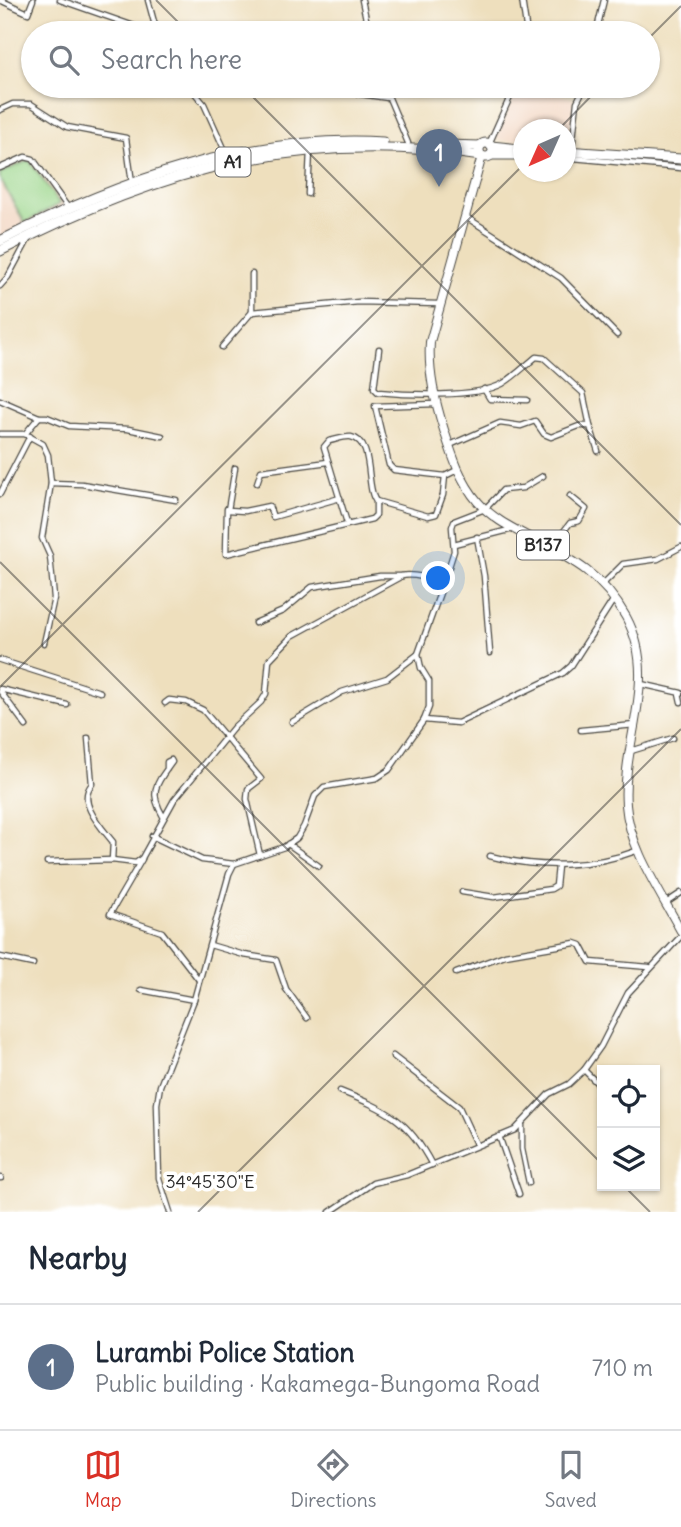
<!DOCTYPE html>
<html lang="en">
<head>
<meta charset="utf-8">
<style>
	body { margin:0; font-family:Delius,sans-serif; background:#f2f2f3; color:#1f2937 }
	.controls { position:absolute; right:21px; bottom:21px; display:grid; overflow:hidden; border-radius:0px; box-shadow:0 2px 5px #0004 }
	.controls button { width:63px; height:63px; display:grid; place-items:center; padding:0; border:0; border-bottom:2px solid #e0e1e3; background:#fff; color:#1f2937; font:35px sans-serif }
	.compass { position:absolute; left:513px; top:119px; width:63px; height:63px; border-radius:50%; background:#fff; box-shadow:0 2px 5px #0004; rotate:225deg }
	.you { position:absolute; left:439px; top:579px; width:24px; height:24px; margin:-18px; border:5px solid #fff; border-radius:50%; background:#1a73e8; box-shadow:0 0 0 10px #1a73e833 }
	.badge { display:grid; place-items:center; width:46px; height:46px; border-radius:50%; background:#d93025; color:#fff; font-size:23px; font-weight:700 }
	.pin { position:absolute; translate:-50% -58px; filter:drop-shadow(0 2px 4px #0008) }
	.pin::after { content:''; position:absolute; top:37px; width:24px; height:21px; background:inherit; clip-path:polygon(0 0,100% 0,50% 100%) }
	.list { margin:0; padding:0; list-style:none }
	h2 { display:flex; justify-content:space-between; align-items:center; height:91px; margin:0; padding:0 28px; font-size:30px }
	h2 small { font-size:23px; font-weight:400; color:#747a83 }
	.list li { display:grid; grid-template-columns:46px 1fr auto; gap:21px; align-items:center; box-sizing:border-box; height:126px; padding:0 28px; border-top:2px solid #e0e1e3 }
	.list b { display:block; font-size:26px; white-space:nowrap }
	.list p { margin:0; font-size:23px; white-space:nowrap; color:#747a83 }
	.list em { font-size:23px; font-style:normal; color:#747a83 }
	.icon { flex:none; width:38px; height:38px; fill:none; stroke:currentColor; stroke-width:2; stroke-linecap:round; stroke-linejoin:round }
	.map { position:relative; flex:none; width:681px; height:1212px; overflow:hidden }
	.search { position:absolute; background:#fff; box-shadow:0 2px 5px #0004; left:21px; right:21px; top:21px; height:77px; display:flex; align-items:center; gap:18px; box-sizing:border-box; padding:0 24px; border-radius:38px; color:#747a83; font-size:26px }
	.sheet { height:217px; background:#fff }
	nav { display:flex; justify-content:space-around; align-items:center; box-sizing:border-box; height:98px; border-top:2px solid #e0e1e3; background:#fff; font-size:19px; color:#747a83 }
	nav a { display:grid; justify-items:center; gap:4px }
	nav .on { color:#d93025 }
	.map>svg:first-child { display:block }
	.built { fill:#f2d4be }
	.pitch { fill:#9bd68a; stroke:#63805a; stroke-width:2 }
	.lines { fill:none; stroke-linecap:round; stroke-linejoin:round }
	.minor-casing { stroke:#484641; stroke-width:7 }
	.primary-casing { stroke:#484641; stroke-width:10 }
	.trunk-casing { stroke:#484641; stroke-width:11 }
	.minor { stroke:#fff; stroke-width:4.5 }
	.primary { stroke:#fff; stroke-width:8 }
	.trunk { stroke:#fff; stroke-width:9 }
	.ticks { fill:none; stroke:#2b2b2b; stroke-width:2; stroke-opacity:0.45 }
	.labels { text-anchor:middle; stroke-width:7; stroke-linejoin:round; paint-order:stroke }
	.shield { fill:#fff; stroke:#6b6b6b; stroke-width:2 }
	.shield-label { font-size:18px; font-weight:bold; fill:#2b2b2b }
	.ticks-label { font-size:18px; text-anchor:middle; fill:#2b2b2b; stroke:#fff; stroke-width:7; stroke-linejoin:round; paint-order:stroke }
</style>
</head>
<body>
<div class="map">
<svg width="681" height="1212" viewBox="0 0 681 1212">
	<rect width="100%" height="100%" fill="#fff"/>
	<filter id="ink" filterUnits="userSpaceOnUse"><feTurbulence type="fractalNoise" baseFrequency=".0143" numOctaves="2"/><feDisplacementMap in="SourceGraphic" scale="14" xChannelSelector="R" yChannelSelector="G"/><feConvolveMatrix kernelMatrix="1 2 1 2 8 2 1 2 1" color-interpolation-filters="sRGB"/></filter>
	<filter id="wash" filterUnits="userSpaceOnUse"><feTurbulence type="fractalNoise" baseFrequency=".00686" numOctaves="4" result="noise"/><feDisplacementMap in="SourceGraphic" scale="28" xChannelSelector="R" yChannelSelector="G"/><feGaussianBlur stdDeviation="1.57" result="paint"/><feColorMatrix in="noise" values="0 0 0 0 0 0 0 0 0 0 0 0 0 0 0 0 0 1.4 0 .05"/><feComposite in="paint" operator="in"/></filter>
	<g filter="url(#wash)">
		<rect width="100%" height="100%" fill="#eedfbd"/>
		<g class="built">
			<polygon points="519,86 530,86 574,99 570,147 566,147 566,130 524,130 523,142 496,140"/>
			<polygon points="27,157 69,209 0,240 0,168"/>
		</g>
		<polygon class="pitch" points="29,160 60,204 25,223 0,179 0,173"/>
	</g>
	<g filter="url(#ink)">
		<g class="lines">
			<g class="minor-casing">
				<g id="minor">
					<polyline points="0,0 28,13 33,0"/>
					<polyline points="60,0 154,33"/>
					<polyline points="148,0 157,33"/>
					<polyline points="362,0 369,33"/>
					<polyline points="522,0 527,33"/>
					<polyline points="118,33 126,25"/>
					<polyline points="596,33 604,0"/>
					<polyline points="189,86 204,104 227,155"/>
					<polyline points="350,86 354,93 388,98"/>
					<polyline points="384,86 408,143"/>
					<polyline points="0,110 13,104 31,104 67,127 126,138 132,183"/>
					<polyline points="489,144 515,86"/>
					<polyline points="572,149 577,102 585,86"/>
					<polyline points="573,158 681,168"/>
					<polyline points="0,168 25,157 33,159 69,209"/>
					<polyline points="308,194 310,151"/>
					<polyline points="466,217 561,278 617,335"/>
					<polyline points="0,286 8,277 30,236"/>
					<polyline points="252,312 359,302 438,304"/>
					<polyline points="222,347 252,312 252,274"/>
					<path d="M379,349L374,388L378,392C408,395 475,398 502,384C514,377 525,366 536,357L544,358L583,393L590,426"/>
					<polyline points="484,389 490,399 527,400"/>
					<polyline points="0,400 39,417"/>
					<polyline points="436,404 375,406 389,465 394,470 445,476 457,470"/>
					<polyline points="0,434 25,434 39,417 47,417 69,426 128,429 162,436"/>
					<polyline points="25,434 43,444 48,455 51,483 42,538 50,556 54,598 44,643"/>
					<polyline points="450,445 500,423 521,426 535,421 544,434 551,437 579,426 590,426 598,451"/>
					<polyline points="235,468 228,510 245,511 269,506 273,517 340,498"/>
					<polyline points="51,483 82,484 176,500"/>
					<polyline points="257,483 261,471 328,462"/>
					<polyline points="0,494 30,436"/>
					<polyline points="227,509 226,554 372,519 376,515 376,501"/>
					<path d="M347,523L324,447L329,441C335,440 345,436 351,437C375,441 365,489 376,501L428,516L436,514L443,495L445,476"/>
					<polyline points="477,537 484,576 490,653"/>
					<polyline points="454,544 513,529"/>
					<polyline points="551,548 570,523 579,521 586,509 570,496"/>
					<polyline points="604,583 623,564 658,559 681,547"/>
					<polyline points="255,623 283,611 312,587 380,576 402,576"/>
					<polyline points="0,660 100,692"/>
					<polyline points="641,684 681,693"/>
					<polyline points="0,689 67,705"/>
					<polyline points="0,691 26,726"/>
					<polyline points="679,693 681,702"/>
					<polyline points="165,703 169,700 186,702 203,710 261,779 248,789 247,799 260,855"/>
					<polyline points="424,720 458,723 563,673 571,666 614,599"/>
					<polyline points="292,722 342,692 387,678 418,654"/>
					<polyline points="581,730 635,725"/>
					<path d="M88,738L92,784C76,802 102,828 113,842L112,860"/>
					<polyline points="631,751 673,738"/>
					<path d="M163,816C148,791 157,783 172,762L171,760L167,762V769"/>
					<polyline points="152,836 202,860 234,864"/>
					<polyline points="288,844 319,866"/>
					<path d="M490,856C539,869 591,868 639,850"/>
					<polyline points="142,859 110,914 162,932 199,980"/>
					<path d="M47,862L112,860L136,863L142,858L174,800L234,727L261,702L266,694L269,660L292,636L402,576C417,572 431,583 446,576L454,551L452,527L454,521L485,509L503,490L523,488L543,476"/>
					<polyline points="462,892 494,897 551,889 556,886 558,866"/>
					<polyline points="666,903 681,893"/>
					<polyline points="210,945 244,955 276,960 286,989 307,1018"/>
					<polyline points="0,957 33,964"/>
					<polyline points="456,973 505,955 575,943 581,945 590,962 649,967"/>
					<polyline points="141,990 194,1000"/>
					<polyline points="393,1056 459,1107 476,1144"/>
					<polyline points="584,1070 602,1088"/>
					<path d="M340,1091C387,1110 408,1119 432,1165"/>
					<polyline points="522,1125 522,1149 529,1183"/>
					<polyline points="499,1136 519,1194"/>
					<polyline points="0,1178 1,1178"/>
					<polyline points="170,1212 159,1178 157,1104 160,1086 194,1000 229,874 234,864 284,847 297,838 304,826 315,796 324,787 377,778 389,770 424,720 429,707 429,681 421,668 418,654 446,576"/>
					<polyline points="330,1212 373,1183 407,1175 515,1130 549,1094 569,1084 584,1070 601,1046 628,993 681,936"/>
				</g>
			</g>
			<g class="primary-casing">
				<path id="primary" d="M482,156L430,342C428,373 435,401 444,430C452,455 460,481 478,502C491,517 508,526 525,535C569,558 601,572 626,617C660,679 621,741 626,805C629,848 661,893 681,931"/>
			</g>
			<g class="trunk-casing">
				<g id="trunk">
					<circle cx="486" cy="150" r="7"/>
					<polyline points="446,145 480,146"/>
					<polyline points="491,146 520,149"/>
					<polyline points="566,151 681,159"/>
					<polyline points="491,155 524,155"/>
					<path d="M0,241C119,181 248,134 383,142"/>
					<path d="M0,251C159,169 302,129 481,156"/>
				</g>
			</g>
			<use href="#minor" class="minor"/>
			<use href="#primary" class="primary"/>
			<use href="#trunk" class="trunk"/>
		</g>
	</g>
	<path class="ticks" d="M156,0L189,33M648,39L681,6M242,86L681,525M558,130L601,86M0,562L602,1164M0,687L524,164M624,1186L650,1212M198,1212L681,729"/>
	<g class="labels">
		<g class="shield">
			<rect x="215.5" y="147.5" width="35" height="29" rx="5"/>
			<rect x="517" y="530.5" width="52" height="29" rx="5"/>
		</g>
		<g class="shield-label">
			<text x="233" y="168">A1</text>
			<text x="543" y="551">B137</text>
		</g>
	</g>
	<g class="ticks-label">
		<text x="210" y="1188">34°45'30"E</text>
	</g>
</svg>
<div class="controls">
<button><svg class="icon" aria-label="locate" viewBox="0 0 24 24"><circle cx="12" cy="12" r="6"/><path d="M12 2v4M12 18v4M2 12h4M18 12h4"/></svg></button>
<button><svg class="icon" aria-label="layers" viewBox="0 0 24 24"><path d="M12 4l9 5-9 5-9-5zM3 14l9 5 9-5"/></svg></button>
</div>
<svg class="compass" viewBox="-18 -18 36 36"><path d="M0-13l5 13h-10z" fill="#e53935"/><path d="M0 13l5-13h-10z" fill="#747a83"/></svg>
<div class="you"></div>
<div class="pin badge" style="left:439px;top:187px;background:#5c6f8a">1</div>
<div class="search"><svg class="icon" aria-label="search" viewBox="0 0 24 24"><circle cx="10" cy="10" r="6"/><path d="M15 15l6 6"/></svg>Search here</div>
</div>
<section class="sheet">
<h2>Nearby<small></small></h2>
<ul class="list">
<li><span class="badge" style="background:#5c6f8a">1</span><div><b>Lurambi Police Station</b><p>Public building · Kakamega-Bungoma Road</p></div><em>710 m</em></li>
</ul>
</section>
<nav>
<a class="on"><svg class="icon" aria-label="map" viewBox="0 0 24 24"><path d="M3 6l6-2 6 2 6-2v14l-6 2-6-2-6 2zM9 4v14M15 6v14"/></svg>Map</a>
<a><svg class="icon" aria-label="directions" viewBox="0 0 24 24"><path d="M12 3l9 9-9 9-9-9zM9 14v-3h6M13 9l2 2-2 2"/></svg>Directions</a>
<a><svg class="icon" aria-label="saved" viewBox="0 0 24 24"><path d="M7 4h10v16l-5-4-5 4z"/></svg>Saved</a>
</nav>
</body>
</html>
